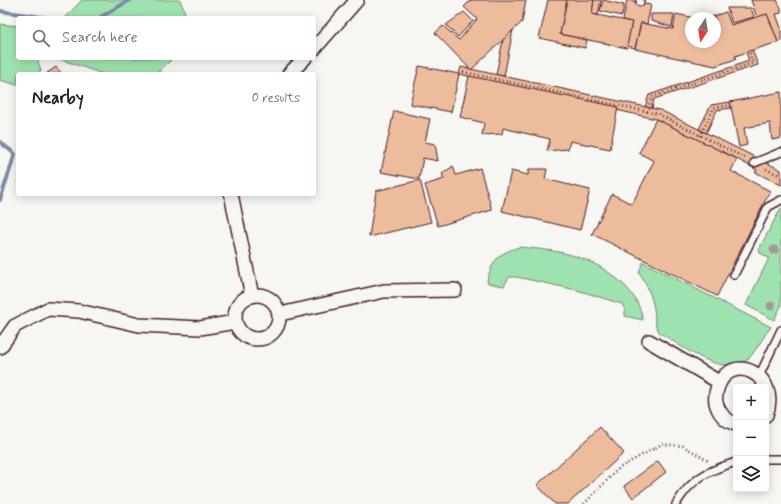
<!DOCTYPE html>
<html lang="en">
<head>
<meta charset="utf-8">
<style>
	body { margin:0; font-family:Mynerve,sans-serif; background:#f2f2f2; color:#202124 }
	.controls { position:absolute; right:12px; bottom:12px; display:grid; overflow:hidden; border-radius:4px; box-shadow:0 2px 10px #0003 }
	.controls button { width:36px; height:36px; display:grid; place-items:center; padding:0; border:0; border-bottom:1px solid #e0e0e0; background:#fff; color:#202124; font:20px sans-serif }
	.compass { position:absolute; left:685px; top:12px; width:36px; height:36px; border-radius:50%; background:#fff; box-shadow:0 2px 10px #0003; rotate:192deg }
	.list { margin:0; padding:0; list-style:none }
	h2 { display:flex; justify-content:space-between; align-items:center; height:52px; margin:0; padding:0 16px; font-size:17px }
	h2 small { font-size:13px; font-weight:400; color:#757577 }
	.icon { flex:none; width:22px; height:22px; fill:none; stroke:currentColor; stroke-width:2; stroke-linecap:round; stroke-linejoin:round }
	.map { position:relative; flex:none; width:781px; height:504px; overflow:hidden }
	.search { position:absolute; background:#fff; box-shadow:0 2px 10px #0003; left:16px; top:16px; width:300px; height:44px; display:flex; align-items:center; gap:10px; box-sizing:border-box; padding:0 14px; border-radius:4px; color:#757577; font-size:15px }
	.panel { position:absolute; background:#fff; box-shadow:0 2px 10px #0003; left:16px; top:72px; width:300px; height:124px; border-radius:4px }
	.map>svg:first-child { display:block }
	.green { fill:#9ee3af; stroke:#74816d }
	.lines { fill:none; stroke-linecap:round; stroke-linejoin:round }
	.stream { stroke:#7e88a8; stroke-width:4 }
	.building { fill:#edbc9d; stroke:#4a1f2b }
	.service-casing { stroke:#4a1f2b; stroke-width:10 }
	.minor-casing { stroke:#4a1f2b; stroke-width:16 }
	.path { stroke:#4a1f2b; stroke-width:2.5; stroke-dasharray:1 3; stroke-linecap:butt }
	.service { stroke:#f6f6f2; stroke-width:7 }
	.minor { stroke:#f6f6f2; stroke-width:13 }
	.tree { fill:#a39b97 }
</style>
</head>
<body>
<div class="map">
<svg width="781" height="504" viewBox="0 0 781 504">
	<rect width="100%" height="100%" fill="#f6f6f2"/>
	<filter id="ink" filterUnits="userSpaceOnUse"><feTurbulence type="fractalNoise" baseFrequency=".025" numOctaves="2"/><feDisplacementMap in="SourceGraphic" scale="8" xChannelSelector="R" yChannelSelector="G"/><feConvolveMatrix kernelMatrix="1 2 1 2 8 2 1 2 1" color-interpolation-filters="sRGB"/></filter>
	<g filter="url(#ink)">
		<g class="green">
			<polygon points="82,0 180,0 187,18 65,18"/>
			<polygon points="0,24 18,26 18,58 37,58 41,71 35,74 18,74 17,85 0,80"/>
			<polygon points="57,58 173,58 160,71 151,74 103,74"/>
			<polygon points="781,208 781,306 774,320 746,305 769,258 760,253 759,249"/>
			<path d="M519,247C560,251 589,254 622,283C633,294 640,304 643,320L625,316V310L622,304L577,290L517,277H509L504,286L488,283L487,280C494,259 497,254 519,247Z"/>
			<path d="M643,262L771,327C763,336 758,348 750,357C726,382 681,345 660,333C653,324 656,318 654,309C652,296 646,283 639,272Z"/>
		</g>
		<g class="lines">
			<g class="stream">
				<polyline points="0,11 48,18"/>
				<polyline points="99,18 130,0"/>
				<polyline points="0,142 15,154 0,200"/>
			</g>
		</g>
		<g class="building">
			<polygon points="471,0 526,0 522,22 471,70 435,33 443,26 459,40 477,19 464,7"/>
			<polygon points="548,0 567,0 560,34 587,40 585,48 539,38"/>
			<polygon points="567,0 594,0 592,14 632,22 627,48 560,34"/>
			<polygon points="594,0 601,0 598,15 592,14"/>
			<polygon points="603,0 624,5 622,16 600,11"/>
			<polygon points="627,0 651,5 647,24 641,23 635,48 627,46 632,22 623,20"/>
			<polygon points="751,0 777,0 781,8 781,13 776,14 781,28 781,41 778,42 767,14 757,18"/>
			<polygon points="727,8 751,8 754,17 732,23"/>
			<polygon points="464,12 473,21 458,37 446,25"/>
			<polygon points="726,12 731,25 767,14 778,42 735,56 736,59 715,66 635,49 641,23 673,29 676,14 695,18 691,18 691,42 715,42 715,18 708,18"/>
			<polygon points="651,14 674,14 672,27 651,21"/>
			<polygon points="513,30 504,76 496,75 503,40"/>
			<polygon points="752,50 758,65 654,99 652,108 645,107 649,95 749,61 746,52"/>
			<polygon points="419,66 459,74 451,112 410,104"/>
			<polygon points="56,67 62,74 48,74 47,73"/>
			<polygon points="461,67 660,110 781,170 781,185 755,172 757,170 737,159 656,119 459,74"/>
			<polygon points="469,76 618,107 610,149 570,141 568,149 547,151 550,139 503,128 502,134 482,135 484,123 460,117"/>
			<polygon points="781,92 781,138 772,140 770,123 744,128 747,145 739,147 730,102"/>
			<polygon points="730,102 731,108 717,110 706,133 699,129 711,105"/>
			<polygon points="394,111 430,119 425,142 435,144 438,161 423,158 419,179 381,172"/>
			<polygon points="656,119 737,159 731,171 770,191 717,296 592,234 612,194 632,204 654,161 639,153"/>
			<polygon points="453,166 456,175 480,168 492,210 438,226 425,185 444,179 442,174"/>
			<polygon points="529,169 547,169 545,179 590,190 580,230 502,211 511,171 528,175"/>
			<polygon points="420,180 431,222 369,237 376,191"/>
			<polygon points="600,427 624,453 568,504 555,504 537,485"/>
			<polygon points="658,461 666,472 633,498 624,486"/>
		</g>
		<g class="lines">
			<g class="service-casing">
				<g id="service">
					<polyline points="640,2 640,0"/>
					<polyline points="754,163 781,152"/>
					<polyline points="734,275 768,207 781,200"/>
					<polyline points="760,374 781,330"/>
					<polyline points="766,459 781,459"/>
					<path d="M676,504C692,478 707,471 736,462"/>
				</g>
			</g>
			<g class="minor-casing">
				<g id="minor">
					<polyline points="314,49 357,0"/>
					<polyline points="289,74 305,58"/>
					<polyline points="231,194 252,296"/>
					<circle cx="257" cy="317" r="22"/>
					<polyline points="280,314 384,291 455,290"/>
					<polyline points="649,341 719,382"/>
					<polyline points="0,347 15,326 48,309 79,311 139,325 200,328 235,322"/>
					<path d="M736,424C726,421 719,414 716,403C715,397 716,391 718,386C732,351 781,375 766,415"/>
				</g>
			</g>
			<g class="path">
				<polyline points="463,72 658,114 747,159"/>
				<polyline points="647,112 652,97 753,63 749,51"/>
				<polyline points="700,136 714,108 731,105"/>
				<polyline points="766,169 781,176"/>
				<polyline points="584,504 619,468 662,444 683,446 709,461"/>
			</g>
			<use href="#service" class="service"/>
			<use href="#minor" class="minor"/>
		</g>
		<g class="tree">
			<circle cx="774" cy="250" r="4.5"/>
			<circle cx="771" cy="306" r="4.5"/>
		</g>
	</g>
</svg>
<div class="controls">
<button>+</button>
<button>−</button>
<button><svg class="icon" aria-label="layers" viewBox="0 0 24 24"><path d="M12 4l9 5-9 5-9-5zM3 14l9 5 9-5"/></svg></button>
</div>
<svg class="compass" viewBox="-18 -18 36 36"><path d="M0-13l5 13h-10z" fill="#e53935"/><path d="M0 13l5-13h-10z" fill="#757577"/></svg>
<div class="search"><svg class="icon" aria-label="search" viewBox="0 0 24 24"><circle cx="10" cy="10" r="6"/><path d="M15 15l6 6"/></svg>Search here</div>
<section class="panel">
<h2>Nearby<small>0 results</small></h2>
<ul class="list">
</ul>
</section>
</div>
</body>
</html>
